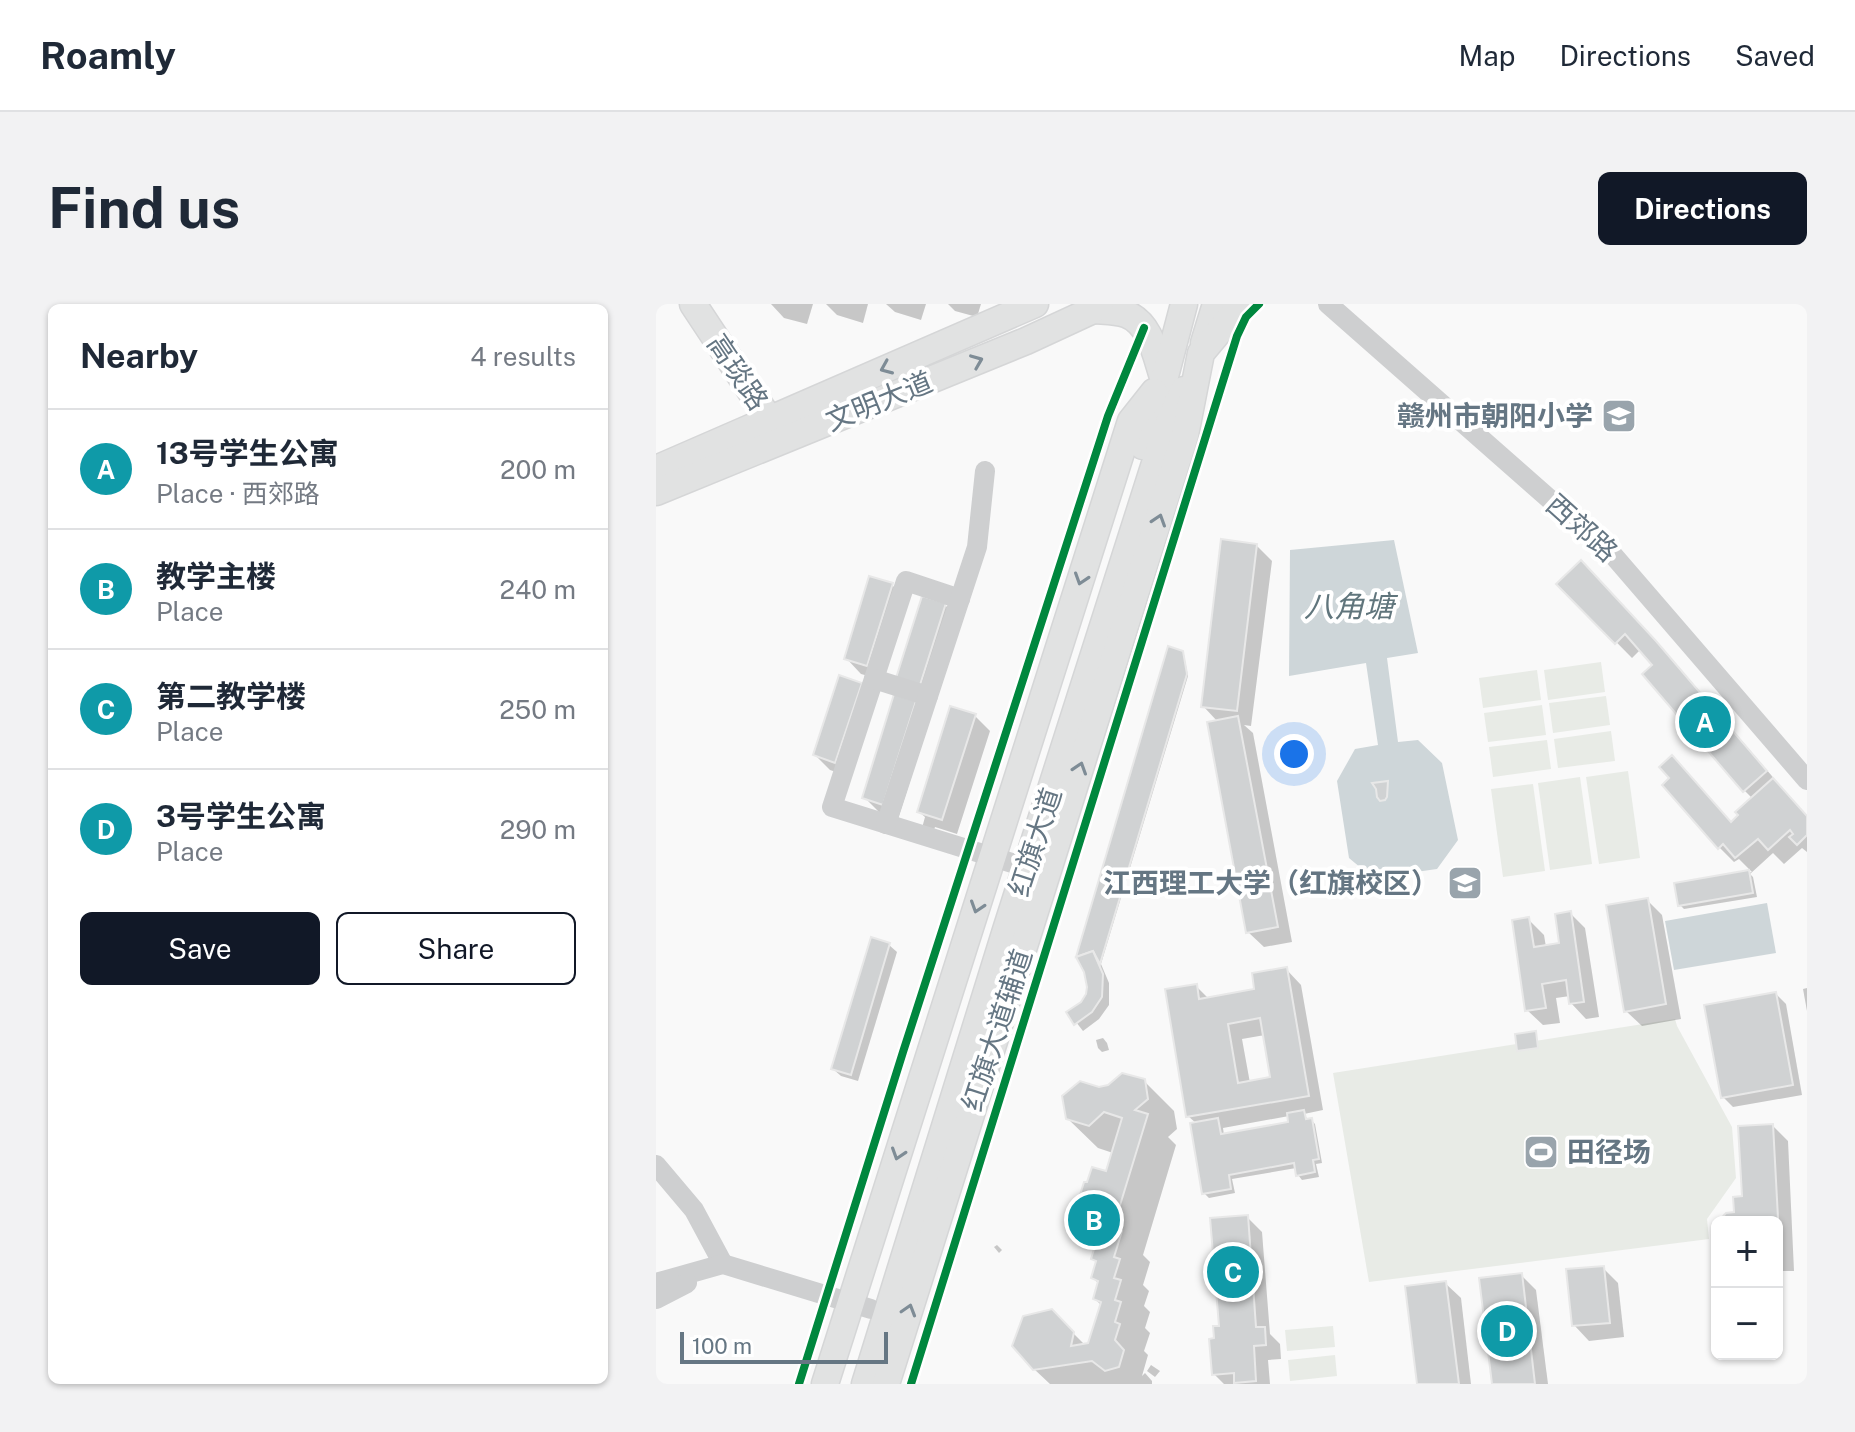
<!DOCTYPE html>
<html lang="en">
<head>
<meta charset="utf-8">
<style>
	body { margin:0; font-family:"Public Sans","Noto Sans SC",sans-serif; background:#f2f2f3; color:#1f2937 }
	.controls { position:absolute; right:24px; bottom:24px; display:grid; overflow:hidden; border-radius:12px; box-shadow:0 2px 6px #0004 }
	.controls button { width:72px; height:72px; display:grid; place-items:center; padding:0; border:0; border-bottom:2px solid #e0e1e3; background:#fff; color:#1f2937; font:40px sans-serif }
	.scale { position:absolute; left:24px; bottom:20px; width:208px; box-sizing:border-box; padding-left:8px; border:4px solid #657683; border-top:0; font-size:22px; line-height:28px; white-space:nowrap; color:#657683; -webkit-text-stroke:6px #fff; paint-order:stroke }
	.you { position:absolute; left:638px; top:450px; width:28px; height:28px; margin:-20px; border:6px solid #fff; border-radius:50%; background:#1a73e8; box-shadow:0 0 0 12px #1a73e833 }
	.badge { display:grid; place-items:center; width:52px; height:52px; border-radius:50%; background:#111827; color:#fff; font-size:26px; font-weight:700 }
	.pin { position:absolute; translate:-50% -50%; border:4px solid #fff; box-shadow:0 2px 8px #0006 }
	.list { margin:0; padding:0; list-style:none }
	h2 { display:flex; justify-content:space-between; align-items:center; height:104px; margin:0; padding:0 32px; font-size:34px }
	h2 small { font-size:26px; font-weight:400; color:#747a83 }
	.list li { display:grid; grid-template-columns:52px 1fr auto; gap:24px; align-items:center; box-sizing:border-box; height:120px; padding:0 32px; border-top:2px solid #e0e1e3 }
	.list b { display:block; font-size:30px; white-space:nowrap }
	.list p { margin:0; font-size:26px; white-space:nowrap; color:#747a83 }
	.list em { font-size:26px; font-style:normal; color:#747a83 }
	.actions { display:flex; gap:16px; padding:24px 32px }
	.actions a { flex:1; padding:18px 0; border:2px solid #111827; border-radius:12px; text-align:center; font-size:28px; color:#111827 }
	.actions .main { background:#111827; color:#fff }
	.map { position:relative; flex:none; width:1151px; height:1080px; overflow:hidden; border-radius:12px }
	header { display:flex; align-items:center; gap:48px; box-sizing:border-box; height:112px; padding:0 40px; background:#fff; border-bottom:2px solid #e0e1e3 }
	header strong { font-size:38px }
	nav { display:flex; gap:44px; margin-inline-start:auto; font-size:28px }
	.intro { display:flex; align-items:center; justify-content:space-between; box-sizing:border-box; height:192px; padding:0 48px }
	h1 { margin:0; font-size:56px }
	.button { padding:20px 36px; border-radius:12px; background:#111827; color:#fff; font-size:28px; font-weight:700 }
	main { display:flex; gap:48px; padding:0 48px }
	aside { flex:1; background:#fff; border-radius:12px; box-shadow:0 2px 6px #0004 }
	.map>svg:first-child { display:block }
	.green { fill:#e8ebe6 }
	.water { fill:#ced6d9 }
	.shadow { fill:#0003; fill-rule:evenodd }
	.building { fill:#d0d2d3; stroke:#e8e8e8; stroke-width:2; fill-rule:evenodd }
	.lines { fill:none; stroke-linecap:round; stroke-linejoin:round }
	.major-casing { stroke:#d5d6d7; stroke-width:29 }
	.minor { stroke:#cecfd0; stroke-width:20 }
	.major { stroke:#e1e2e2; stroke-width:26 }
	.cycleway-casing { stroke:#fff; stroke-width:13 }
	.cycleway { stroke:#00873e; stroke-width:8 }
	.oneway { stroke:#7e8c96 }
	.labels { text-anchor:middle; stroke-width:8; stroke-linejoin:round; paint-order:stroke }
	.street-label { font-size:28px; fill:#657683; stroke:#fff }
	.poi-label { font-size:28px; font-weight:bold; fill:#657683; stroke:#fff; text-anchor:end }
	.water-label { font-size:30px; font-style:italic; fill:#60757c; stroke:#fff }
</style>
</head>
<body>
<header>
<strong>Roamly</strong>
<nav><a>Map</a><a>Directions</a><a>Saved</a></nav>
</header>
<div class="intro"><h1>Find us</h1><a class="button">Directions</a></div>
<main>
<aside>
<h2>Nearby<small>4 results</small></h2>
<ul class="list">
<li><span class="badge" style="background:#0f9aa8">A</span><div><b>13号学生公寓</b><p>Place · 西郊路</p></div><em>200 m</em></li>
<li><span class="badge" style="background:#0f9aa8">B</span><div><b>教学主楼</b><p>Place</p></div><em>240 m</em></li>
<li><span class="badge" style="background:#0f9aa8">C</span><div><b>第二教学楼</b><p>Place</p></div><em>250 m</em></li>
<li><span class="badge" style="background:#0f9aa8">D</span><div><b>3号学生公寓</b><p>Place</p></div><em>290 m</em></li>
</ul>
<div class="actions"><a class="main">Save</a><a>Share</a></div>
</aside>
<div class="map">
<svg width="1151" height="1080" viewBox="0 0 1151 1080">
	<rect width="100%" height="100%" fill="#f9f9f9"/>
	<g class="green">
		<polygon points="945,358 949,388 892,396 888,366"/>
		<polygon points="881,366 885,396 827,404 823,374"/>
		<polygon points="950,392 954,421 897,429 893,399"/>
		<polygon points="886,401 890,431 832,438 828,409"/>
		<polygon points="955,427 959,457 902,464 898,435"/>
		<polygon points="891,436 895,465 837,473 833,443"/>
		<polygon points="972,467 984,554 943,560 930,473"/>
		<polygon points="924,473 936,560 894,566 882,479"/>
		<polygon points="877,480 889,567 847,573 835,485"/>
		<polygon points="1019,715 1021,722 1076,823 1080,874 1051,915 1053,935 713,978 677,769"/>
		<polygon points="677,1022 679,1043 631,1047 629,1026"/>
		<polygon points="679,1051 681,1072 634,1077 632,1056"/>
	</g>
	<g class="water">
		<polygon points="738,236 762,349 731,354 742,438 762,436 786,459 802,536 781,565 717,574 693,554 681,477 699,445 722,441 710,359 633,372 634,246"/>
		<polygon points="1111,599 1120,649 1018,666 1009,617"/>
	</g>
	<g class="shadow">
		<polygon points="115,0 157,0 151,20 128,14"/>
		<polygon points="170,0 212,0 207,19 181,11"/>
		<polygon points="230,0 270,0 265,16 239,8"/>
		<polygon points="292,0 325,0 321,13 299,7"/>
		<polygon points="600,241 616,257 595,422 588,421 597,429 636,638 608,643 592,628 562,418 547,402"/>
		<polygon points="940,274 1015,354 1151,513 1151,548 1146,544 1128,560 1117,549 1094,570 1097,573 1101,593 1028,605 1024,601 1020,581 1096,568 1083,555 1078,558 1063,543 1016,474 1076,520 1097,495 1088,486 999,362 985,345 976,354 903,280"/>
		<polygon points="236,281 251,296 227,376 205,370 190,354"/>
		<polygon points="289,301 304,316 279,395 258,388"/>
		<polygon points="526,348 528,351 532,372 445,660 453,679 453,701 443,715 427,727 413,709 426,700 432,691 430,668"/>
		<polygon points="205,380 220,396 195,473 174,466 159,451"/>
		<polygon points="318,411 334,427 301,530 279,523 277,529 266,524 269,513 263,508"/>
		<polygon points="274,414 242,515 223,508 208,493"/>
		<polygon points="991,596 1006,611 1025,715 986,722 970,707"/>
		<polygon points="914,609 929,624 943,713 930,715 915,699 914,692 900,694 904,719 887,721 871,706 873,616 888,631 890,643 905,641"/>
		<polygon points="233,641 241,648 202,777 185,772 177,765"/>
		<path d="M630,665L645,681L667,806L648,810L652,816H655L659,820L666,859L660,860L663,873L646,876L642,871L640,864L576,875L579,889L553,894L548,889L541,820L532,812L540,682L553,695L600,686ZM609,731L616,775L594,779L586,735ZM633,812L635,819L568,831L567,824Z"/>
		<polygon points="1151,684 1151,707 1147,685"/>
		<polygon points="1120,690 1130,700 1146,791 1077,803 1067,793"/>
		<polygon points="447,734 451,739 453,746 446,748 442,744 440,736"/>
		<polygon points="488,777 518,807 521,825 512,833 520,841 487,951 494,958 487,981 493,987 488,1002 494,1008 489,1024 494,1029 488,1047 492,1051 486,1072 489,1069 496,1077 496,1080 394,1080 378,1065 395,1007 429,1041 434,1040 446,1002 439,995 443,980 437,974 441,959 437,954 440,943 417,919 451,869 457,849 442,844 411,814 443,785"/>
		<polygon points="1117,822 1132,837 1138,967 1121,967 1121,918 1064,918 1080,910"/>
		<polygon points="591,913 606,928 614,1030 624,1040 625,1055 612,1056 614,1080 568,1080 558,1070 560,1036"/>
		<polygon points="341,941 346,946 343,949 338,943"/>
		<polygon points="947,964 962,979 968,1033 933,1037 918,1021"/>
		<polygon points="865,971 880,986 892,1080 838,1080"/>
		<polygon points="789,979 805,994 815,1080 763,1080"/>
		<polygon points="495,1061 504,1067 499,1073 491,1067"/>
	</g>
	<g class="building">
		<polygon points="565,235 601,240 581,407 545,403"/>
		<polygon points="925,256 1000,337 1111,467 1087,488 986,370 996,361 969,330 959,340 900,280"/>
		<polygon points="213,272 237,279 211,362 188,355"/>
		<polygon points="266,292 290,299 264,381 240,374"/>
		<polygon points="512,342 527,347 531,370 444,660 437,647 420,653"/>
		<polygon points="183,371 206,379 179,459 157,451"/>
		<polygon points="238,390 260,397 227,501 206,494"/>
		<polygon points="294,402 320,410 286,516 261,508"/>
		<polygon points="582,412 622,623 590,629 551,418"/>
		<polygon points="1016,451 1075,518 1082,511 1079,508 1117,474 1151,512 1151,531 1141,541 1133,533 1137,530 1134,526 1112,546 1102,535 1079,554 1067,540 1062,545 1006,481 1013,474 1003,463"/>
		<polygon points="732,477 731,493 729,496 724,497 721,493 720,485 716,479"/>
		<polygon points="1093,566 1097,589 1022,602 1018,579"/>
		<polygon points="992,594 1010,700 968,708 950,601"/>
		<polygon points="915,607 928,698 913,700 910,676 886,680 890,704 869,707 856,616 873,613 878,643 903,639 899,610"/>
		<polygon points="215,633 234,639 195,771 175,765"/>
		<polygon points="437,647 447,670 446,693 436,708 418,721 410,708 425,698 430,690 431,683 428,668 420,653"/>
		<path d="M631,663L653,792L530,813L509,685L541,680L543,695L598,685L596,669ZM604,714L614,773L582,779L572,720Z"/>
		<polygon points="1120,688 1137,781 1065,794 1048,701"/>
		<polygon points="880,727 882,744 861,747 859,730"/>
		<polygon points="466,769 489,775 492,795 479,806 492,810 457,924 466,927 458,953 464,955 458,974 465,976 459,996 465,998 459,1018 464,1020 459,1036 468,1046 463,1063 449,1067 436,1057 377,1066 356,1042 367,1012 396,1005 418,1028 415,1042 432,1039 445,998 437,995 442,977 435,974 440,957 435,955 443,928 415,920 428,878 431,878 436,863 450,867 466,814 448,808 433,822 410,815 406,792 424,777 443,783 452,781"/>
		<polygon points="648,806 650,815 656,814 663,855 657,856 659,868 640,872 638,859 573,871 575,885 546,890 534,819 562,814 565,830 632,818 631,809"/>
		<polygon points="1117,820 1124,952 1121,952 1121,918 1062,918 1070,909 1078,908 1077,893 1086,892 1082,822"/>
		<polygon points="592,911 600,1023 609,1023 610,1041 598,1042 600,1077 578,1079 578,1069 556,1071 553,1035 558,1034 557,1022 563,1022 554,914"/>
		<polygon points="948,962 954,1019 916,1022 910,965"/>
		<polygon points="866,969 879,1080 836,1080 823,974"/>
		<polygon points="790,977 803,1080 761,1080 749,982"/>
	</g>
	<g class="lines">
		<g class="major-casing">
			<g id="major">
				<polyline points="37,0 123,130"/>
				<path d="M437,6C448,7 460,7 470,10C495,19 500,53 508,76"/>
				<polyline points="548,39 560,0"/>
				<polyline points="487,142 508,76 528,0"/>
				<polyline points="0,165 379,0"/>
				<polyline points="0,188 370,37 437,6 444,0"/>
				<polyline points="169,1080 475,117 498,88"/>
				<polyline points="209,1080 350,626 510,125 528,86"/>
				<polyline points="230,1080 529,131 545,49 586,0"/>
			</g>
		</g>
		<g class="minor">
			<polyline points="672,0 957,251 1151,476"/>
			<polyline points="304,295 250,277 176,503 356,559"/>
			<polyline points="218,375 272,392"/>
			<polyline points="230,520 321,243 329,167"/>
			<polyline points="0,861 38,906 67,960"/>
			<polyline points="0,979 67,960 215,1005"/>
			<polyline points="0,995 31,979"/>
		</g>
		<use href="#major" class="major"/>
		<g class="cycleway-casing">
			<g id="cycleway">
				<polyline points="143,1080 247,748 452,112 488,24"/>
				<polyline points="255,1080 581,32 590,13 603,0"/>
			</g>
		</g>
		<use href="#cycleway" class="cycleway"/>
	</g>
	<defs><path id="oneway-chevron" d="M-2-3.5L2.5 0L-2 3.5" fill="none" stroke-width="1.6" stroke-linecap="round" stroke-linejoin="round" transform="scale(2)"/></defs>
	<g class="oneway">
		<use href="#oneway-chevron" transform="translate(321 57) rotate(-22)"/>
		<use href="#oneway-chevron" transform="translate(230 64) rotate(157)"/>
		<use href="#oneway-chevron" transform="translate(503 216) rotate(-72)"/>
		<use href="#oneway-chevron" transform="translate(425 275) rotate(108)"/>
		<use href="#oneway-chevron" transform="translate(424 464) rotate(-72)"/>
		<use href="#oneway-chevron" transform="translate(321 603) rotate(108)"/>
		<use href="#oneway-chevron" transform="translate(242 850) rotate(108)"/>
		<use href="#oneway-chevron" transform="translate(253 1006) rotate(-73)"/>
	</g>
	<defs>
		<g id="school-square" transform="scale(1.8)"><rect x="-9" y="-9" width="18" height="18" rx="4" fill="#99a4ac" stroke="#fff"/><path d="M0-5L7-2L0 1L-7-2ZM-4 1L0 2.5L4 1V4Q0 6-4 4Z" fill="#fff"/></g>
		<g id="university-square" transform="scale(1.8)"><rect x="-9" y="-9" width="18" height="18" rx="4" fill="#99a4ac" stroke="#fff"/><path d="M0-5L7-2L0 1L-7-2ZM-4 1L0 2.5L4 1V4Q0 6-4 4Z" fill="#fff"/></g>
		<g id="stadium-square" transform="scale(1.8)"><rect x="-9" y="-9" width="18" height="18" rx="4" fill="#99a4ac" stroke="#fff"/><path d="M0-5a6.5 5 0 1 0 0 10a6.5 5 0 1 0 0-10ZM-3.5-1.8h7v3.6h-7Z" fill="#fff"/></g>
	</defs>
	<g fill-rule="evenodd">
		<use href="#school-square" x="963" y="112"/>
		<use href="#university-square" x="809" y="579"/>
		<use href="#stadium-square" x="885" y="848"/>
	</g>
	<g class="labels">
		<g class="street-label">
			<text transform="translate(82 68) rotate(56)" y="10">高琰路</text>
			<text transform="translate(223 97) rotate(-22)" y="10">文明大道</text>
			<text transform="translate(926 224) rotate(42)" y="10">西郊路</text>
			<text transform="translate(379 538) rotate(-72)" y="10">红旗大道</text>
			<text transform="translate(341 726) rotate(-72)" y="10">红旗大道辅道</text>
		</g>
		<g class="poi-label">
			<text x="937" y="122">赣州市朝阳小学</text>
			<text x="783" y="589">江西理工大学（红旗校区）</text>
			<text x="911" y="858" text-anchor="start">田径场</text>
		</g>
		<g class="water-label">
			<text x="693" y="313">八角塘</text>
		</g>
	</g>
</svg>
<div class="controls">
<button>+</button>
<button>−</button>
</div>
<div class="scale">100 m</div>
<div class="you"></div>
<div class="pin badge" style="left:1049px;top:418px;background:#0f9aa8">A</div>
<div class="pin badge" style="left:438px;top:916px;background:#0f9aa8">B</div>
<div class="pin badge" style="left:577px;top:968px;background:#0f9aa8">C</div>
<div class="pin badge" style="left:851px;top:1027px;background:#0f9aa8">D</div>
</div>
</main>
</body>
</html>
